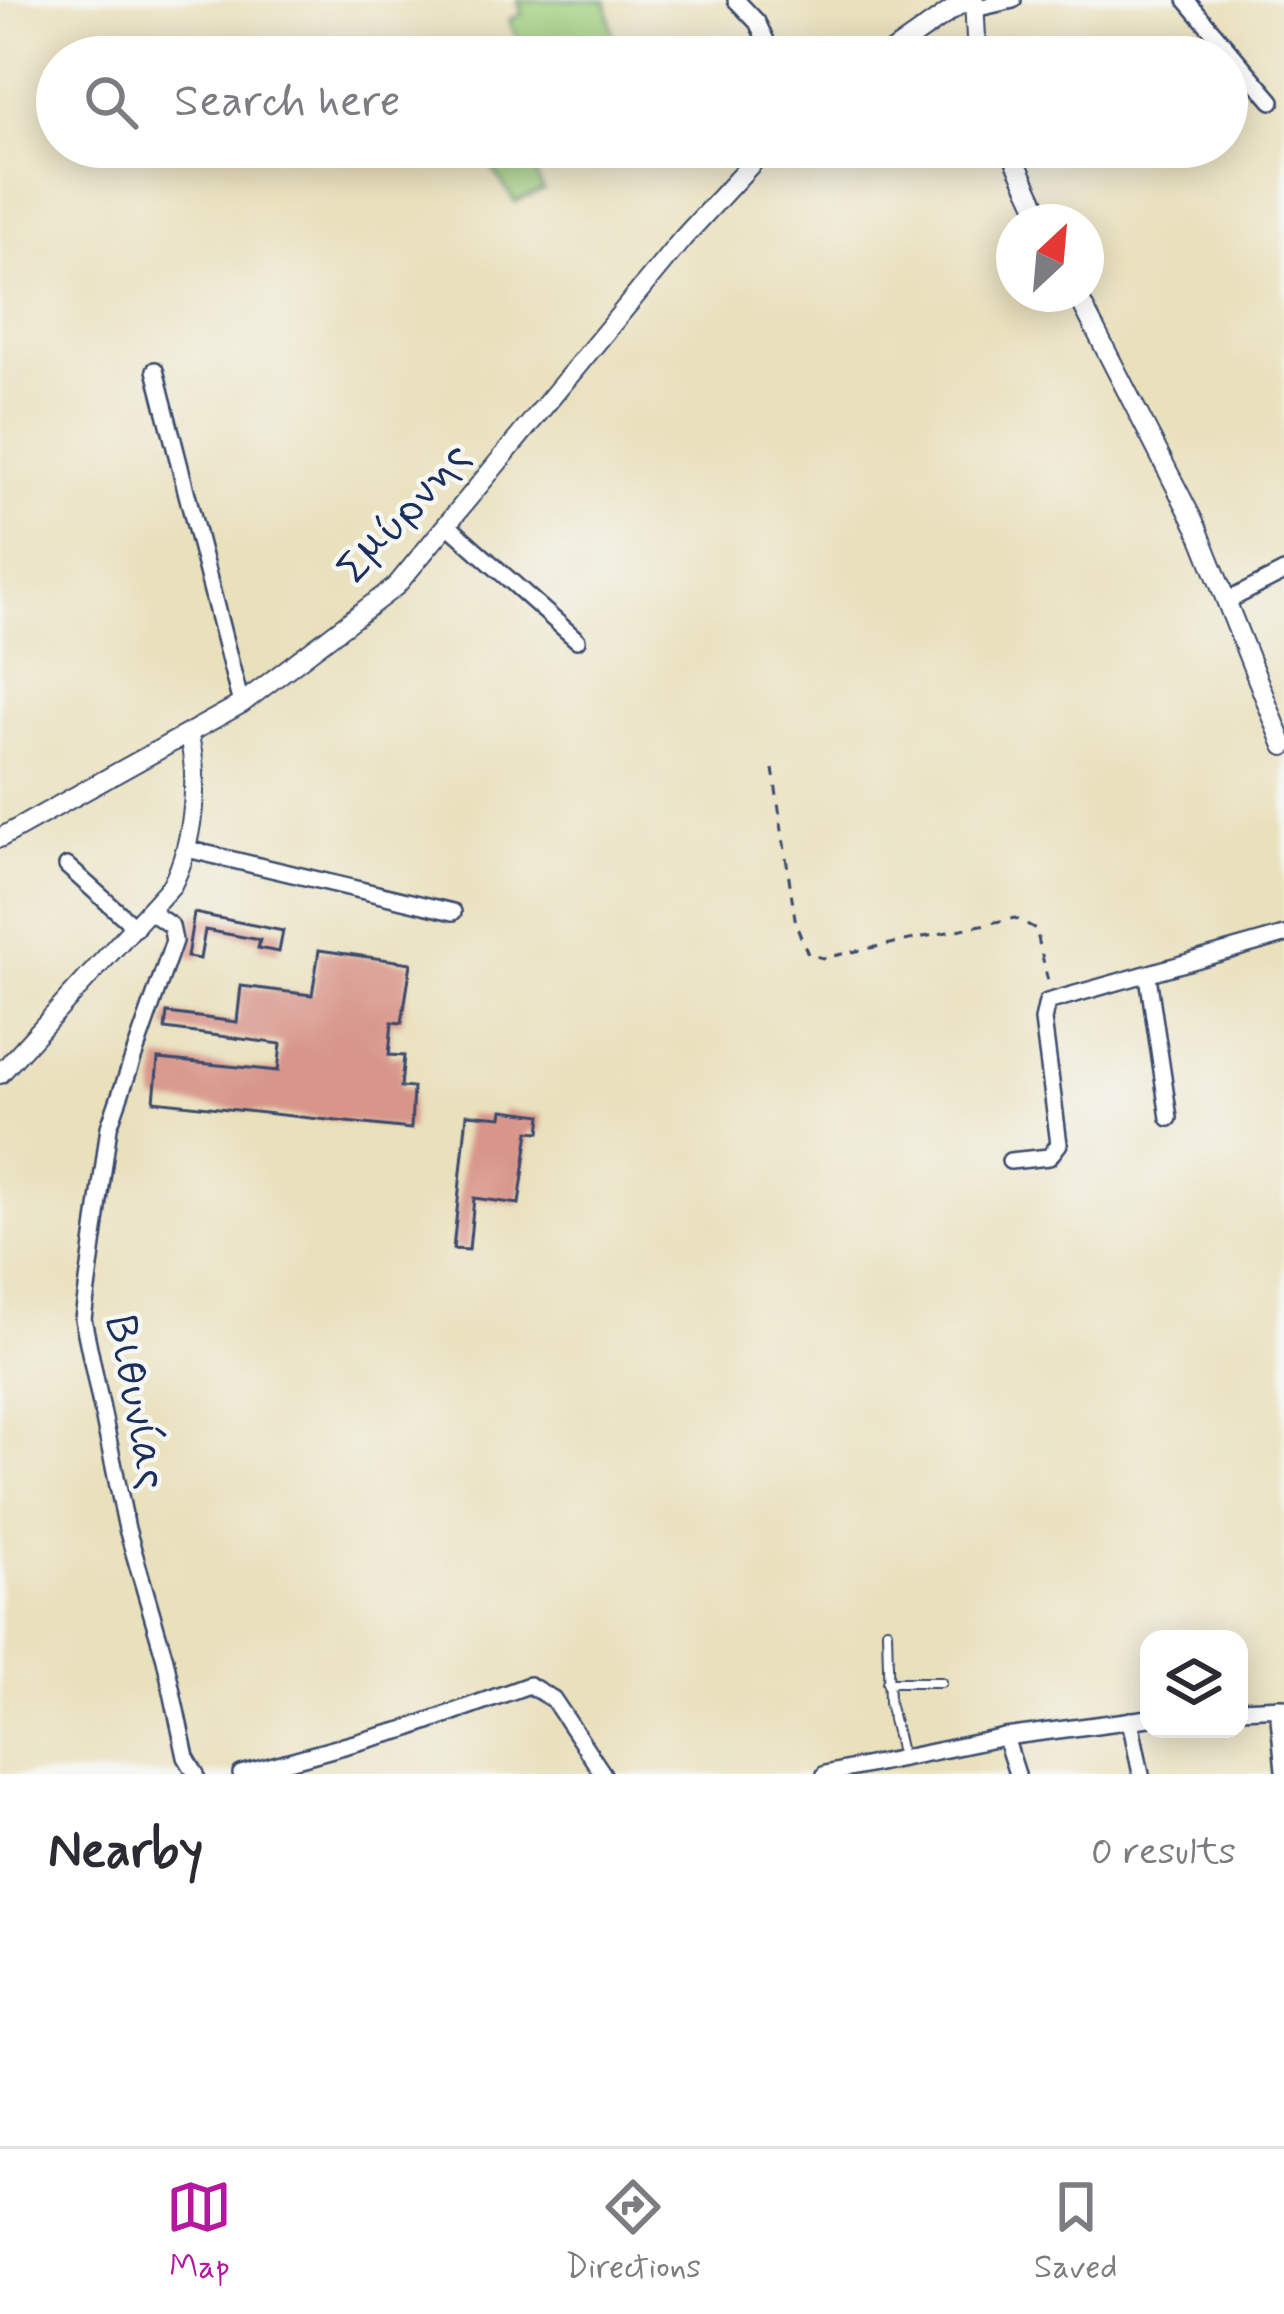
<!DOCTYPE html>
<html lang="en">
<head>
<meta charset="utf-8">
<style>
	body { margin:0; font-family:Mynerve,sans-serif; background:#f7f7f7; color:#2b2b33 }
	.controls { position:absolute; right:36px; bottom:36px; display:grid; overflow:hidden; border-radius:24px; box-shadow:0 6px 30px #0003 }
	.controls button { width:108px; height:108px; display:grid; place-items:center; padding:0; border:0; border-bottom:3px solid #e1e1e2; background:#fff; color:#2b2b33; font:60px sans-serif }
	.compass { position:absolute; left:996px; top:204px; width:108px; height:108px; border-radius:50%; background:#fff; box-shadow:0 6px 30px #0003; rotate:26deg }
	.list { margin:0; padding:0; list-style:none }
	h2 { display:flex; justify-content:space-between; align-items:center; height:156px; margin:0; padding:0 48px; font-size:51px }
	h2 small { font-size:39px; font-weight:400; color:#7c7c81 }
	.icon { flex:none; width:66px; height:66px; fill:none; stroke:currentColor; stroke-width:2; stroke-linecap:round; stroke-linejoin:round }
	.map { position:relative; flex:none; width:1284px; height:1774px; overflow:hidden }
	.search { position:absolute; background:#fff; box-shadow:0 6px 30px #0003; left:36px; right:36px; top:36px; height:132px; display:flex; align-items:center; gap:30px; box-sizing:border-box; padding:0 42px; border-radius:66px; color:#7c7c81; font-size:45px }
	.sheet { height:372px; background:#fff }
	nav { display:flex; justify-content:space-around; align-items:center; box-sizing:border-box; height:168px; border-top:3px solid #e1e1e2; background:#fff; font-size:33px; color:#7c7c81 }
	nav a { display:grid; justify-items:center; gap:6px }
	nav .on { color:#b5179e }
	.map>svg:first-child { display:block }
	.green { fill:#9fcd7b; stroke:#5d7e6c; stroke-width:3 }
	.building { fill:#d8968a }
	.lines { fill:none; stroke-linecap:round; stroke-linejoin:round }
	.service-casing { stroke:#3a4a6c; stroke-width:12 }
	.minor-casing { stroke:#3a4a6c; stroke-width:20 }
	.tertiary-casing { stroke:#3a4a6c; stroke-width:22 }
	.path { stroke:#3a4a6c; stroke-width:3; stroke-dasharray:9 9; stroke-linecap:butt }
	.service { stroke:#fff; stroke-width:8 }
	.minor { stroke:#fff; stroke-width:15 }
	.tertiary { stroke:#fff; stroke-width:18 }
	.labels { text-anchor:middle; stroke-width:9; stroke-linejoin:round; paint-order:stroke }
	.street-label { font-size:45px; fill:#1b2f5e; stroke:#f6f6f2 }
</style>
</head>
<body>
<div class="map">
<svg width="1284" height="1774" viewBox="0 0 1284 1774">
	<rect width="100%" height="100%" fill="#f6f6f2"/>
	<filter id="ink" filterUnits="userSpaceOnUse"><feTurbulence type="fractalNoise" baseFrequency=".00833" numOctaves="2"/><feDisplacementMap in="SourceGraphic" scale="24" xChannelSelector="R" yChannelSelector="G"/><feConvolveMatrix kernelMatrix="1 2 1 2 8 2 1 2 1" color-interpolation-filters="sRGB"/></filter>
	<filter id="wash" filterUnits="userSpaceOnUse"><feTurbulence type="fractalNoise" baseFrequency=".004" numOctaves="4" result="noise"/><feDisplacementMap in="SourceGraphic" scale="48" xChannelSelector="R" yChannelSelector="G"/><feGaussianBlur stdDeviation="2.7" result="paint"/><feColorMatrix in="noise" values="0 0 0 0 0 0 0 0 0 0 0 0 0 0 0 0 0 1.4 0 .05"/><feComposite in="paint" operator="in"/></filter>
	<g filter="url(#wash)">
		<rect width="100%" height="100%" fill="#e9e0bc"/>
		<g class="green">
			<polygon points="518,0 606,0 617,57 525,57 509,20 522,14"/>
			<polygon points="478,147 523,147 543,190 515,202"/>
		</g>
		<g id="blocks">
			<g class="building">
				<polygon points="194,913 283,931 279,952 258,948 260,940 205,930 200,959 187,957"/>
				<polygon points="319,950 411,963 402,1023 392,1022 389,1055 404,1056 401,1087 413,1088 411,1129 154,1101 158,1059 278,1071 281,1044 165,1029 167,1013 237,1022 241,986 312,995"/>
				<polygon points="503,1110 542,1115 540,1132 529,1131 519,1204 474,1198 469,1250 453,1249 467,1114 502,1117"/>
			</g>
		</g>
	</g>
	<g filter="url(#ink)">
		<use href="#blocks" fill-opacity="0" stroke="#3a4a6c" stroke-width="3"/>
		<g class="lines">
			<g class="service-casing">
				<g id="service">
					<polyline points="887,1630 889,1702 902,1757"/>
					<polyline points="887,1682 941,1682"/>
				</g>
			</g>
			<g class="minor-casing">
				<g id="minor">
					<polyline points="736,0 757,22 774,57"/>
					<polyline points="1186,0 1272,101"/>
					<polyline points="974,9 1013,0"/>
					<polyline points="155,370 241,704"/>
					<polyline points="450,527 577,640"/>
					<polyline points="1227,601 1284,572"/>
					<polyline points="187,849 453,912"/>
					<polyline points="67,866 136,928"/>
					<polyline points="151,912 171,926 174,941 109,1127 83,1319 127,1529 165,1659 186,1757 196,1774"/>
					<polyline points="1148,976 1169,1118"/>
					<polyline points="1010,1161 1049,1157 1059,1144 1043,1020 1047,1002 1284,935"/>
					<polyline points="1278,1707 1284,1771"/>
					<polyline points="1239,1709 1284,1707"/>
					<polyline points="1130,1720 1141,1774"/>
					<polyline points="1005,1737 1017,1774"/>
					<polyline points="241,1774 406,1729 529,1685 553,1699 603,1774"/>
					<polyline points="825,1774 1005,1737 1149,1718"/>
				</g>
			</g>
			<g class="tertiary-casing">
				<g id="tertiary">
					<polyline points="974,0 977,57"/>
					<polyline points="885,57 966,0"/>
					<polyline points="1009,147 1044,222"/>
					<polyline points="1077,294 1198,530 1284,746"/>
					<polyline points="0,838 241,704 396,586 683,238 767,147"/>
					<path d="M0,1074L172,885C193,844 200,782 189,737"/>
				</g>
			</g>
			<polyline class="path" points="773,769 796,925 808,954 823,958 1015,918 1036,929 1049,986"/>
			<use href="#service" class="service"/>
			<use href="#minor" class="minor"/>
			<use href="#tertiary" class="tertiary"/>
		</g>
	</g>
	<g class="labels">
		<g class="street-label">
			<text transform="translate(402 511) rotate(-48)" y="16">Σμύρνης</text>
			<text transform="translate(139 1402) rotate(79)" y="16">Βιθυνίας</text>
		</g>
	</g>
</svg>
<div class="controls">
<button><svg class="icon" aria-label="layers" viewBox="0 0 24 24"><path d="M12 4l9 5-9 5-9-5zM3 14l9 5 9-5"/></svg></button>
</div>
<svg class="compass" viewBox="-18 -18 36 36"><path d="M0-13l5 13h-10z" fill="#e53935"/><path d="M0 13l5-13h-10z" fill="#7c7c81"/></svg>
<div class="search"><svg class="icon" aria-label="search" viewBox="0 0 24 24"><circle cx="10" cy="10" r="6"/><path d="M15 15l6 6"/></svg>Search here</div>
</div>
<section class="sheet">
<h2>Nearby<small>0 results</small></h2>
<ul class="list">
</ul>
</section>
<nav>
<a class="on"><svg class="icon" aria-label="map" viewBox="0 0 24 24"><path d="M3 6l6-2 6 2 6-2v14l-6 2-6-2-6 2zM9 4v14M15 6v14"/></svg>Map</a>
<a><svg class="icon" aria-label="directions" viewBox="0 0 24 24"><path d="M12 3l9 9-9 9-9-9zM9 14v-3h6M13 9l2 2-2 2"/></svg>Directions</a>
<a><svg class="icon" aria-label="saved" viewBox="0 0 24 24"><path d="M7 4h10v16l-5-4-5 4z"/></svg>Saved</a>
</nav>
</body>
</html>
